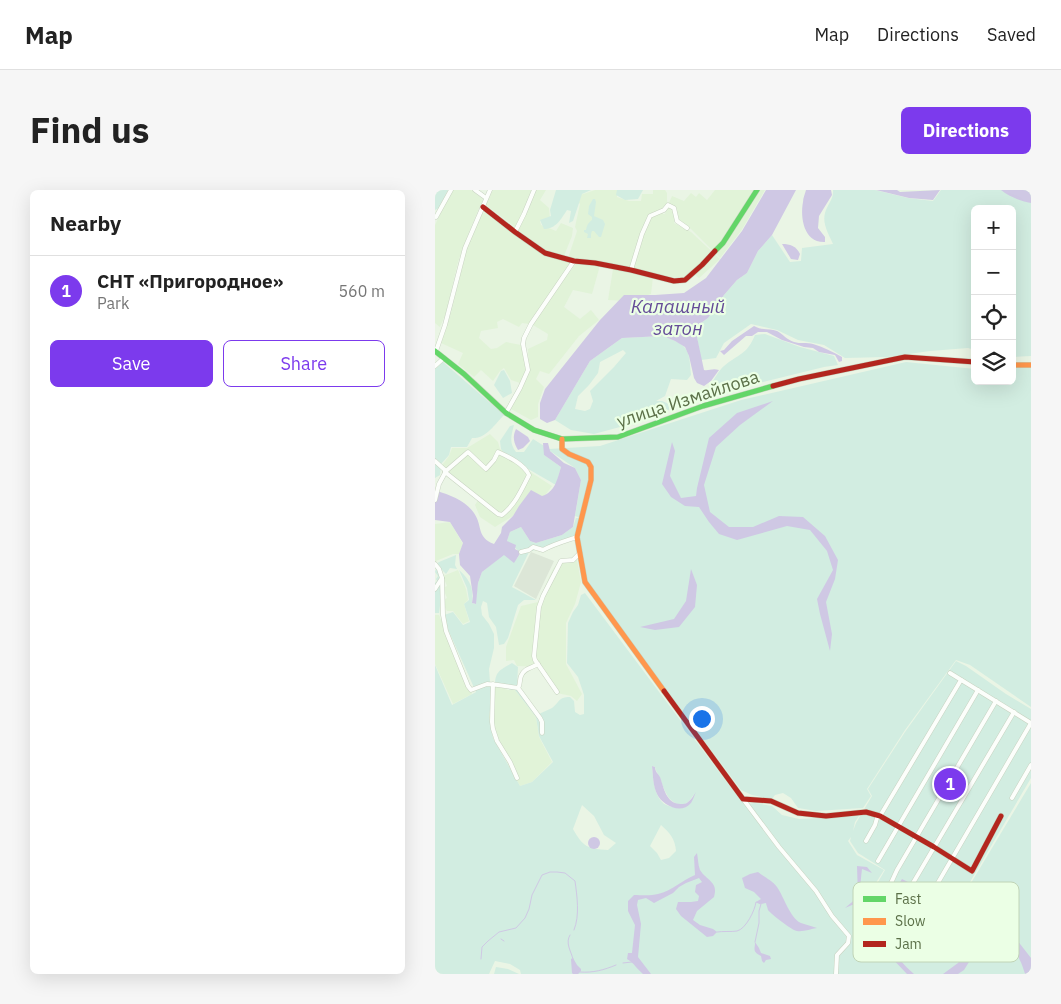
<!DOCTYPE html>
<html lang="en">
<head>
<meta charset="utf-8">
<style>
	body { margin:0; font-family:"IBM Plex Sans",sans-serif; background:#f6f6f6; color:#222 }
	.controls { position:absolute; right:15px; top:15px; display:grid; overflow:hidden; border-radius:8px; box-shadow:0 5px 20px #0002 }
	.controls button { width:45px; height:45px; display:grid; place-items:center; padding:0; border:0; border-bottom:1px solid #e0e0e0; background:#fff; color:#222; font:25px sans-serif }
	.you { position:absolute; left:266px; top:528px; width:18px; height:18px; margin:-12px; border:4px solid #fff; border-radius:50%; background:#1a73e8; box-shadow:0 0 0 8px #1a73e833 }
	.badge { display:grid; place-items:center; width:32px; height:32px; border-radius:50%; background:#7c3aed; color:#fff; font-size:16px; font-weight:700 }
	.pin { position:absolute; translate:-50% -50%; border:2px solid #fff; box-shadow:0 1px 5px #0006 }
	.list { margin:0; padding:0; list-style:none }
	h2 { display:flex; justify-content:space-between; align-items:center; height:65px; margin:0; padding:0 20px; font-size:21px }
	h2 small { font-size:16px; font-weight:400; color:#767676 }
	.list li { display:grid; grid-template-columns:32px 1fr auto; gap:15px; align-items:center; box-sizing:border-box; height:70px; padding:0 20px; border-top:1px solid #e0e0e0 }
	.list b { display:block; font-size:19px; white-space:nowrap }
	.list p { margin:0; font-size:16px; white-space:nowrap; color:#767676 }
	.list em { font-size:16px; font-style:normal; color:#767676 }
	.actions { display:flex; gap:10px; padding:15px 20px }
	.actions a { flex:1; padding:11px 0; border:1px solid #7c3aed; border-radius:8px; text-align:center; font-size:18px; color:#7c3aed }
	.actions .main { background:#7c3aed; color:#fff }
	.icon { flex:none; width:28px; height:28px; fill:none; stroke:currentColor; stroke-width:2; stroke-linecap:round; stroke-linejoin:round }
	.map { position:relative; flex:none; width:596px; height:784px; overflow:hidden; border-radius:8px }
	header { display:flex; align-items:center; gap:30px; box-sizing:border-box; height:70px; padding:0 25px; background:#fff; border-bottom:1px solid #e0e0e0 }
	header strong { font-size:24px }
	nav { display:flex; gap:28px; margin-inline-start:auto; font-size:18px }
	.intro { display:flex; align-items:center; justify-content:space-between; box-sizing:border-box; height:120px; padding:0 30px }
	h1 { margin:0; font-size:35px }
	.button { padding:12px 22px; border-radius:8px; background:#7c3aed; color:#fff; font-size:18px; font-weight:700 }
	main { display:flex; gap:30px; padding:0 30px }
	aside { flex:1; background:#fff; border-radius:8px; box-shadow:0 5px 20px #0002 }
	.map>svg:first-child { display:block }
	.residential { fill:#e1f3d8 }
	.industrial { fill:#dce6d7 }
	.green { fill:#d2ede1; fill-rule:evenodd }
	.water { fill:#cfc8e4 }
	.lines { fill:none; stroke-linecap:round; stroke-linejoin:round }
	.stream { stroke:#cfc8e4; stroke-width:1 }
	.street-casing { stroke:#c8d3c1; stroke-width:5 }
	.fast-casing { stroke:#c7d2bf; stroke-width:6 }
	.slow-casing { stroke:#c7d2bf; stroke-width:6 }
	.jam-casing { stroke:#c7d2bf; stroke-width:6 }
	.street { stroke:#fcfefb; stroke-width:4 }
	.fast { stroke:#63d668; stroke-width:5 }
	.slow { stroke:#ff974d; stroke-width:5 }
	.jam { stroke:#b3261e; stroke-width:5 }
	.labels { text-anchor:middle; stroke-width:4.5; stroke-linejoin:round; paint-order:stroke }
	.street-label { font-size:18px; fill:#5b7048; stroke:#ebffe5 }
	.water-label { font-size:19px; font-style:italic; fill:#654c98; stroke:#ebffe5 }
	.key { fill:#ebffe5; stroke:#c0d4b6; stroke-width:1 }
	.key-label { font-size:14px; fill:#5b7048 }
</style>
</head>
<body>
<header>
<strong>Map</strong>
<nav><a>Map</a><a>Directions</a><a>Saved</a></nav>
</header>
<div class="intro"><h1>Find us</h1><a class="button">Directions</a></div>
<main>
<aside>
<h2>Nearby<small></small></h2>
<ul class="list">
<li><span class="badge">1</span><div><b>СНТ «Пригородное»</b><p>Park</p></div><em>560 m</em></li>
</ul>
<div class="actions"><a class="main">Save</a><a>Share</a></div>
</aside>
<div class="map">
<svg width="596" height="784" viewBox="0 0 596 784">
	<rect width="100%" height="100%" fill="#eaf5e5"/>
	<g class="residential">
		<polygon points="18,0 36,0 48,9 34,42 23,72 11,123 5,137 0,133 0,35 16,1"/>
		<polygon points="58,0 98,0 89,24 80,37 51,15"/>
		<polygon points="100,0 111,0 105,10 114,18 115,28 105,31 106,35 121,41 126,33 138,38 137,46 129,66 111,60 83,40"/>
		<polygon points="160,0 182,0 182,7 194,11 206,11 207,4 218,4 218,0 230,0 232,3 232,14 228,19 212,27 206,42 194,79 134,68 134,65 142,41 140,37 145,14 143,12 145,5"/>
		<polygon points="280,0 330,0 306,41 285,68 256,39 252,37 243,31 240,17 234,13 237,6 249,11 256,3 261,7 264,3 272,10"/>
		<polygon points="233,16 238,17 240,30 239,33 256,42 285,69 264,88 256,81 251,87 236,87 197,78 209,44 216,27 228,22 228,24 230,24 231,19"/>
		<polygon points="52,22 109,65 136,72 94,134 87,133 84,137 68,129 62,132 63,138 46,141 44,148 56,159 62,158 71,152 86,155 88,161 92,180 85,193 76,190 69,178 65,181 58,191 46,180 39,187 23,174 28,163 6,153 16,123 32,58 47,24"/>
		<polygon points="141,74 163,75 164,79 157,104 138,100 129,117 145,129 156,120 164,130 144,146 114,184 105,181 101,189 109,197 103,214 103,227 96,230 76,219 94,182 93,159 112,150 113,144 98,135 124,96"/>
		<polygon points="178,79 218,87 216,104 192,111 173,110"/>
		<polygon points="55,244 63,252 65,259 97,283 117,296 109,307 60,337 45,327 40,315 43,310 7,281 8,274 14,266 17,258 32,258"/>
		<polygon points="15,332 28,354 24,364 18,364 1,371 0,373 0,334"/>
		<polygon points="125,370 142,370 146,392 140,414 131,433 131,474 147,504 142,511 136,506 122,503 104,477 82,476 79,470 71,471 71,457 86,416 103,412 118,379"/>
		<polygon points="23,380 31,399 33,410 29,414 34,431 28,434 18,421 12,421 7,411 12,408 8,398 12,396 8,386"/>
		<polygon points="0,425 4,425 37,504 18,514 0,474"/>
		<polygon points="59,497 65,497 73,500 80,500 101,527 104,547 117,572 97,592 85,596 59,548 54,527"/>
	</g>
	<polygon class="industrial" points="96,362 119,371 101,409 79,396"/>
	<g class="green">
		<polygon points="1,0 13,0 4,18 0,20 0,2"/>
		<path d="M121,0H156L147,4L138,31L134,33L136,21L132,20C126,29 121,39 109,39L105,30L116,26L115,20Z"/>
		<polygon points="182,0 208,0 203,9 190,10 181,5"/>
		<path d="M398,0H440L473,8L498,11L506,0H596V166L577,167V19H540V160L533,158L495,161L452,167L410,168L389,155L363,150L342,140L316,134L289,153L281,168L266,170L262,147L263,135L273,128L289,105L302,90L312,83L323,61L337,45L355,72L366,71L367,58L398,54C394,45 387,34 390,23C392,15 399,9 398,0Z"/>
		<path d="M158,9H160L161,12L159,26L168,30L170,34L166,47H164L159,41H157L156,44V48H152L153,44L149,42V40H151C152,35 153,33 157,30V27L153,24L154,16Z"/>
		<path d="M330,144L365,157L399,166L403,175L389,177L276,205L275,196C279,190 283,181 289,176C303,164 312,165 320,145Z"/>
		<path d="M228,146C254,156 254,158 256,185L252,190L236,189L230,206L221,211H227L234,214V220C226,223 217,228 209,223L207,231L159,244L136,240L120,230L155,171L187,148ZM188,160L191,163L179,177L155,201L158,211L155,219L150,221L140,219L143,206L154,195L163,183L165,172Z"/>
		<path d="M8,172L69,225C60,234 51,249 37,248L32,257H16L14,265L6,274L5,285L0,288V179Z"/>
		<path d="M471,172L540,179V191H577V178L596,177V517L535,475L521,470L470,540L432,599L436,606L428,618L381,621L363,618L356,608L348,603L340,605L337,609L317,605L306,600L151,392L143,347L146,328L140,326L146,290L140,278L115,261L109,265L126,277L121,295C111,289 71,268 66,259C66,259 65,251 65,251L75,236L79,235C76,246 74,253 81,262H89L98,249L114,259L165,256L306,210Z"/>
		<polygon points="69,180 75,191 77,203 68,208 59,195 66,181"/>
		<path d="M141,328H145L142,343L139,347L94,362L77,397L101,410H89L83,415L73,448L69,454L64,455L61,437L54,427L52,413L48,411L46,417L47,425L54,434L59,444V458L54,479L55,492L58,498L54,527L58,548L85,596L97,592L118,572L104,546L101,527L80,500C72,500 69,496 60,496C60,481 65,480 77,473L83,477L82,497L92,511L104,524C108,522 113,520 117,518C125,512 123,507 135,507L139,511L140,522L145,525L149,524V505L143,487L132,473L133,433L138,422L143,415L146,405L150,403L305,610L312,614L320,613L337,616L347,625L364,629L424,626L420,632L418,641L421,633L437,606L433,599L470,542L521,471L531,476L571,504L596,519V588L535,692L512,714L496,705L512,715L536,693L596,593V784H86L85,780L75,774L60,771L54,784H0V475L17,515L41,502L11,435L9,425L18,422L28,435L35,432L29,414L34,410L32,398L24,380C35,390 39,398 37,413L40,414L43,393L47,382L69,364L79,372L86,363L72,351L75,342L86,337L95,351L101,353L127,345L138,337ZM217,576L220,577C221,582 223,583 225,588C227,593 228,598 231,603C235,612 246,619 254,611C256,609 258,606 259,604L255,614C249,615 240,618 234,616C219,612 218,588 217,576ZM147,615L159,626L169,645L181,653L173,660C153,659 148,657 138,639ZM226,635C235,643 240,649 241,661L234,668L226,670L222,663L215,656ZM416,647L415,651L423,663L450,680L439,699L446,709L449,707L447,711L437,699L449,680L422,665L413,651ZM462,702L479,703L480,711L478,716L479,722L471,723L468,709L463,705L460,706L454,703L458,704Z"/>
		<path d="M21,365L20,375L22,379L15,378L11,384L7,380L5,383C8,395 6,410 4,423H0V393L2,391L1,389L3,386L0,382L1,379L0,375L4,372Z"/>
		<polygon points="61,777 73,779 84,784 59,784"/>
	</g>
	<g class="water">
		<path d="M331,0H361L337,45L323,61L312,83L302,90L289,105L273,128L263,135L262,147L269,180C274,181 277,178 284,180L276,191L269,196L262,193L259,188L254,166L250,157L240,151L228,146L187,148L155,171L120,230L112,233L105,229V213L110,199L165,130L189,105H220L249,103L271,88L307,41Z"/>
		<path d="M371,0H396L397,5L384,26L383,38L390,47V52C369,53 365,28 368,12C368,8 370,4 371,0Z"/>
		<polygon points="441,0 462,0 465,2 505,0 498,10 474,8"/>
		<path d="M566,0H596V13C585,11 575,7 566,0Z"/>
		<path d="M347,54C355,54 361,56 365,64L363,70L356,69Z"/>
		<path d="M319,136C328,141 335,138 342,141C348,144 352,150 359,152C365,154 372,152 378,154C388,157 398,162 407,167V171L404,172L400,165L384,162L378,158L369,157L347,150L332,142H323L317,146H311L289,165L285,161L289,160L297,151Z"/>
		<polygon points="338,211 305,235 281,257 269,295 275,322 294,337 318,337 344,326 368,327 390,346 403,370 400,389 391,412 397,444 395,461 385,424 382,409 398,380 392,361 375,340 352,336 302,350 284,344 274,332 264,317 250,316 236,307 227,294 237,252 240,261 235,286 246,308 261,306 262,298 274,248 302,223"/>
		<path d="M81,239L93,247L95,251L88,258L83,260C79,253 77,247 81,239Z"/>
		<path d="M108,253H113L115,261L129,273L140,278L146,290L138,337L127,345L101,353L95,351L86,337L75,342L72,351L81,355L80,359L86,362L79,373L69,365L47,382L43,393L41,414L37,413L38,406L35,386L25,375L24,364L28,353L15,332L0,330V310L2,301C15,305 31,311 39,323C48,336 41,347 59,354L66,343L67,337L78,326L84,316L96,300L107,306C120,302 122,290 126,277L109,265Z"/>
		<polygon points="256,379 262,395 260,417 244,437 220,440 205,437 239,429 251,411"/>
		<path d="M217,576L220,577C220,582 223,583 225,587C229,598 231,614 246,614C248,614 251,614 253,612C256,610 259,605 261,602C259,606 258,610 256,613C246,625 227,615 222,604C218,596 218,585 217,576Z"/>
		<circle cx="159" cy="653" r="6"/>
		<path d="M262,663C263,668 263,675 265,680C271,690 284,692 279,707L262,721L258,730L265,735L278,739L282,742L278,746L272,747L246,726L241,719L243,712H256L263,711L264,706L260,702L261,695L267,692L264,688L251,693L244,697L238,703L219,713L211,708L203,710L202,715L206,734L203,767L216,784H208C201,778 200,774 192,769L193,763H197L200,735L193,721V711L199,705C206,705 216,706 223,704C237,701 247,690 260,685L259,667Z"/>
		<path d="M422,676L432,677L437,683L427,679C426,687 425,695 426,703C430,726 461,769 479,784H472L452,763L423,715H417L410,718L423,707Z"/>
		<path d="M323,682C329,687 337,690 342,697C349,707 355,728 366,733C371,735 377,736 382,738C376,739 368,742 362,741C358,741 336,724 333,720C333,719 331,714 331,713L326,714L321,712L326,709L319,702L310,698L307,688L315,684Z"/>
		<path d="M467,689L473,692V700L476,702L479,710L477,716V721L474,722L471,721C470,715 471,709 465,705V703C462,698 464,694 467,689Z"/>
		<path d="M566,739L578,745L596,768V784H590C586,770 582,763 572,752H564L534,772L529,780L523,784H508L523,773L532,760H542L545,753L557,746L562,741Z"/>
		<path d="M320,752L324,758L326,763L335,766L336,769L331,770L329,773L327,771L326,766C317,761 320,760 320,752Z"/>
		<polygon points="138,768 142,775 146,779 146,781 143,784 138,784 137,783 136,769"/>
	</g>
	<g class="lines">
		<g class="stream">
			<path d="M282,742C288,741 296,742 302,741C311,739 320,720 321,712L326,714L324,721V733L320,752"/>
			<path d="M135,745C130,753 136,761 138,769"/>
			<polyline points="66,749 69,751"/>
			<path d="M46,769L47,757L53,751L64,742L81,738L90,728L94,719L97,705L107,685L115,682H122L130,683L140,691C142,706 145,725 139,740"/>
			<polyline points="188,773 197,772"/>
			<path d="M145,782C158,783 169,780 181,775"/>
		</g>
		<g class="street-casing">
			<g id="street">
				<polyline points="40,0 51,8"/>
				<polyline points="1,27 16,0"/>
				<polyline points="80,42 89,24 99,0"/>
				<polyline points="196,80 207,44 215,26 229,20 233,15 239,18 242,31 252,38"/>
				<polyline points="1,161 10,135 30,58 55,0"/>
				<polyline points="0,176 9,168"/>
				<polyline points="71,223 85,198 93,180 88,154 89,148 96,134 139,71"/>
				<polyline points="0,271 11,281 4,294 0,310"/>
				<path d="M10,282L63,324L67,325C80,315 87,299 94,285C89,274 74,267 63,262L59,270L51,279L33,262L11,281"/>
				<path d="M86,362L94,360L98,357L108,360C119,354 130,351 142,347"/>
				<polyline points="0,374 4,379 7,388 8,425 11,441 33,496 36,500 52,494 63,495 83,498 105,528 107,532 107,543"/>
				<polyline points="0,399 7,388"/>
				<polyline points="515,483 596,533"/>
				<polyline points="58,494 57,532 58,539 62,551 75,572 82,588"/>
				<path d="M83,498C86,494 84,491 86,486C89,478 97,478 103,474"/>
				<polyline points="122,502 100,470 99,466 104,417 108,406 126,371 138,370 145,363"/>
				<polyline points="577,608 596,575"/>
				<polyline points="308,609 344,657 381,701 397,726 414,746 413,753 402,765 401,784"/>
				<polyline points="431,651 440,635 442,628 445,626 526,490"/>
				<polyline points="443,671 543,500"/>
				<polyline points="456,693 462,680 561,511"/>
				<polyline points="478,693 579,522"/>
				<polyline points="497,703 596,533"/>
			</g>
		</g>
		<g class="fast-casing">
			<g id="fast">
				<polyline points="280,61 288,53 322,0"/>
				<polyline points="0,161 29,184 71,223 99,240 127,249 183,247 268,216 338,196"/>
			</g>
		</g>
		<g class="slow-casing">
			<g id="slow">
				<polyline points="577,175 596,175"/>
				<polyline points="127,249 127,259 134,264 153,272 156,277 156,290 142,347 150,392 229,501"/>
			</g>
		</g>
		<g class="jam-casing">
			<g id="jam">
				<polyline points="48,17 80,42 110,63 139,71 160,73 196,80 239,91 250,90 267,75 280,61"/>
				<polyline points="338,196 364,189 470,167 540,172"/>
				<polyline points="229,501 308,609 336,611 363,623 391,626 431,622 445,626 499,657 537,681 566,626"/>
			</g>
		</g>
		<use href="#street" class="street"/>
		<use href="#fast" class="fast"/>
		<use href="#slow" class="slow"/>
		<use href="#jam" class="jam"/>
	</g>
	<g class="labels">
		<g class="street-label">
			<text transform="translate(253 209) rotate(-18)" y="6">улица Измайлова</text>
		</g>
		<g class="water-label">
			<text x="243" y="123">Калашный<tspan x="243" dy="22">затон</tspan></text>
		</g>
	</g>
	<rect x="418" y="692" width="166" height="80" rx="8" class="key"/>
	<rect x="428" y="706" width="23" height="6" fill="#63d668"/>
	<rect x="428" y="728" width="23" height="7" fill="#ff974d"/>
	<rect x="428" y="751" width="23" height="6" fill="#b3261e"/>
	<g class="key-label">
		<text x="460" y="714">Fast</text>
		<text x="460" y="736">Slow</text>
		<text x="460" y="759">Jam</text>
	</g>
</svg>
<div class="controls">
<button>+</button>
<button>−</button>
<button><svg class="icon" aria-label="locate" viewBox="0 0 24 24"><circle cx="12" cy="12" r="6"/><path d="M12 2v4M12 18v4M2 12h4M18 12h4"/></svg></button>
<button><svg class="icon" aria-label="layers" viewBox="0 0 24 24"><path d="M12 4l9 5-9 5-9-5zM3 14l9 5 9-5"/></svg></button>
</div>
<div class="you"></div>
<div class="pin badge" style="left:515px;top:594px">1</div>
</div>
</main>
</body>
</html>
